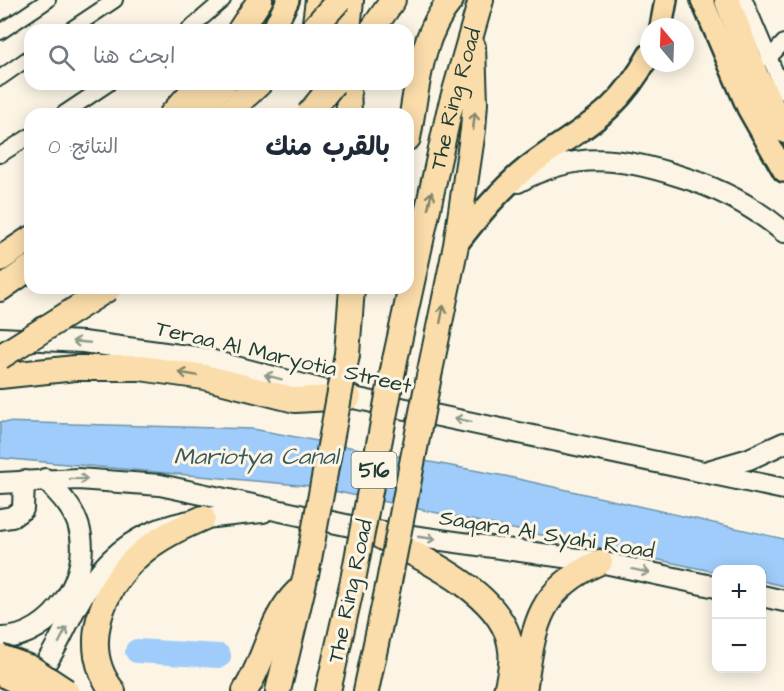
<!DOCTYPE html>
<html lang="ar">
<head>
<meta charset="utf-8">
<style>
	body { margin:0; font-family:"Architects Daughter","Playpen Sans Arabic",sans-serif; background:#f2f2f3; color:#1f2937; direction:rtl }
	.controls { position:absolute; right:18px; bottom:18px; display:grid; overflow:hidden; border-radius:12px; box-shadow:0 3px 15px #0003 }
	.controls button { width:54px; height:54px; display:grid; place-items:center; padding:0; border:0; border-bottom:2px solid #e0e1e3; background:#fff; color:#1f2937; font:30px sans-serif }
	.compass { position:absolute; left:640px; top:18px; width:54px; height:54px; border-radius:50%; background:#fff; box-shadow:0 3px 15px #0003; rotate:341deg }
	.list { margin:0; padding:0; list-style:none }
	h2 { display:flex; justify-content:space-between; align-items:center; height:78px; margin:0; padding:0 24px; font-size:26px }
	h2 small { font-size:20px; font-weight:400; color:#747a83 }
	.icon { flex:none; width:33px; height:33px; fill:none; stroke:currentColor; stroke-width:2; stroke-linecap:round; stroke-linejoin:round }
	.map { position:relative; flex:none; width:784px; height:691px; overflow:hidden; direction:ltr }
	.search { position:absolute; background:#fff; box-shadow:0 3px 15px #0003; left:24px; top:24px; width:390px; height:66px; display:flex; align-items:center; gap:15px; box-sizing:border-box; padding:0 21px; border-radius:18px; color:#747a83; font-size:22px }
	.panel { position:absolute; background:#fff; box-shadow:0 3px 15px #0003; left:24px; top:108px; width:390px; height:186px; border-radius:18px; direction:rtl }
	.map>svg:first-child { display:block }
	.water { fill:#9fccfa; stroke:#6c93ab; stroke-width:1.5 }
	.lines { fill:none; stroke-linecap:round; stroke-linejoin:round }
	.river { stroke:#9fccfa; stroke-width:24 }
	.street-casing { stroke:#1f3d34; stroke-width:18 }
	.secondary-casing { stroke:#1f3d34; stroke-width:24 }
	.primary-casing { stroke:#1f3d34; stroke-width:26 }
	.highway-casing { stroke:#1f3d34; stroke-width:28 }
	.street { stroke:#fcf5e5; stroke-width:14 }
	.secondary { stroke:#fcf5e5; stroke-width:20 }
	.primary { stroke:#fbddab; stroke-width:21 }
	.highway { stroke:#fbddab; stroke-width:24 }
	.highway-bridge-casing { stroke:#1f3d34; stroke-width:28; stroke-linecap:butt }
	.highway-bridge { stroke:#fbddab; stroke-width:24 }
	.oneway { stroke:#82856a }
	.oneway2 { stroke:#8e998c }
	.labels { text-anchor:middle; stroke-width:6; stroke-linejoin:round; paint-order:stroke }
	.shield { fill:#fcf5e5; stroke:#617469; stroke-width:1.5 }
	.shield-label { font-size:21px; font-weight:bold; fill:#1f3d34 }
	.street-label { font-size:22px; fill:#1f3d34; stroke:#fcf5e5 }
	.water-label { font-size:24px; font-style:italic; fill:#395a5c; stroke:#fcf5e5 }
</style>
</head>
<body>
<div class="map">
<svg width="784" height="691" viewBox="0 0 784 691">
	<rect width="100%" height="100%" fill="#fcf5e5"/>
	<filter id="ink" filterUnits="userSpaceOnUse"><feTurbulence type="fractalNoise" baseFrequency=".0167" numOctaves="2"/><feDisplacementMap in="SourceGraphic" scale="12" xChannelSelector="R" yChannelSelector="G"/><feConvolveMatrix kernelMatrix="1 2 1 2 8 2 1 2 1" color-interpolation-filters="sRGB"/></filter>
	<g filter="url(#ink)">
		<polygon class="water" points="0,422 253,429 505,476 784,539 784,586 762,581 762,570 716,570 716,572 310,486 0,458"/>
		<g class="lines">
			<polyline class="river" points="137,651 219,656"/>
			<g class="street-casing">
				<g id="street">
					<polyline points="745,0 784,92"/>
					<polyline points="70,30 115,0"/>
					<polyline points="188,30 223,0"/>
					<polyline points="0,32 48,0"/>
					<polyline points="768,59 784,42"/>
					<polyline points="0,78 30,57"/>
					<polyline points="63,114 108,84"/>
					<polyline points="0,155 30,136"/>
				</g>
			</g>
			<g class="secondary-casing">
				<g id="secondary">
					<path d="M518,182C574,151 621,157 679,176C719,188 752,205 784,232"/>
					<polyline points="0,338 83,342 202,358 349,397 784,489"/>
					<polyline points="708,471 749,459 784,443"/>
					<polyline points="0,483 78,479 160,485 369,530 600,562 716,587"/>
					<polyline points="0,519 12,517 23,509 24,481"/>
					<polyline points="762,596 784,601"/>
					<path d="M0,638C53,639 95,572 78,524C72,506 58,493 45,479"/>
					<path d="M28,681C52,663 61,635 75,609C121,524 176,520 263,512"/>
				</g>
			</g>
			<g class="primary-casing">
				<g id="primary">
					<polyline points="702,0 748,108 784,171"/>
					<polyline points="661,27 666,0"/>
					<polyline points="273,30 288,0"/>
					<polyline points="193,114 226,84"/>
					<path d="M456,245C477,218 500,189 528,167C582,126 614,119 649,55"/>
				</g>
			</g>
			<g class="highway-casing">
				<g id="highway">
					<polyline points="727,0 756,76 784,130"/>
					<polyline points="240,30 260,0"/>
					<polyline points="314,30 318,0"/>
					<polyline points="348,30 351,0"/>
					<polyline points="372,30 393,0"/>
					<polyline points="348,84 349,114"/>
					<polyline points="172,114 199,84"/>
					<polyline points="226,114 259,84"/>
					<path d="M408,138C417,91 419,37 451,0"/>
					<polyline points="0,259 30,239"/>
					<polyline points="0,289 30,268"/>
					<polyline points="347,354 352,288"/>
					<path id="s1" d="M395,360L449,112L481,0"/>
					<polyline points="430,371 456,245 473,130 475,103 473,47"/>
					<polyline points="0,376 75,368 140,368 204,377 295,400 349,397"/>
					<path d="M369,530C414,556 506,591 511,650C513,664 509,677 506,691"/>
					<path d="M113,691C78,648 102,588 139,555C158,538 180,528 203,518"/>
					<path d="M245,691C266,659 269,620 297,592"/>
					<polyline points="278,691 307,570"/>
					<polyline points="328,691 353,580"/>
					<polyline points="366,691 388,587"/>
					<path d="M524,691C534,627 536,590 600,562"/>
				</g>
			</g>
			<use href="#street" class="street"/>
			<use href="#secondary" class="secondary"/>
			<use href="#primary" class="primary"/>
			<use href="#highway" class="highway"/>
			<g class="highway-bridge-casing">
				<g id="highway-bridge">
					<polyline points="312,30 339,0"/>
					<polyline points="309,114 333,84"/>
					<polyline points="0,357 109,288"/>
					<polyline points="307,570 347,354"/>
					<polyline points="353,580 395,360"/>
					<polyline points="388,587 430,371"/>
					<polyline points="0,657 31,668 66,691"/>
					<polyline points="0,673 37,691"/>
				</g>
			</g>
			<use href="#highway-bridge" class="highway-bridge"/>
		</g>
		<defs><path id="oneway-shaft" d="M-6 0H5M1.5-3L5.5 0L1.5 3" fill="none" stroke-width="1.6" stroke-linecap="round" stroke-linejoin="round" transform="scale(1.5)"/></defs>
		<g class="oneway">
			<use href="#oneway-shaft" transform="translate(474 121) rotate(-84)"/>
			<use href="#oneway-shaft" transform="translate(430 200) rotate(-78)"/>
			<use href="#oneway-shaft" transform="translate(442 314) rotate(-79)"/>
			<use href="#oneway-shaft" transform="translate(188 374) rotate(-170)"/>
		</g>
		<g class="oneway2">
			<use href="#oneway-shaft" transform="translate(81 342) rotate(-175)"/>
			<use href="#oneway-shaft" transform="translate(273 377) rotate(-165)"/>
			<use href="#oneway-shaft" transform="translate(463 420) rotate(-168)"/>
			<use href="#oneway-shaft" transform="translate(79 479) rotate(1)"/>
			<use href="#oneway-shaft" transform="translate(427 538) rotate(8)"/>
			<use href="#oneway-shaft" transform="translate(641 571) rotate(12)"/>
			<use href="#oneway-shaft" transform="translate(63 635) rotate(-63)"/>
		</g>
	</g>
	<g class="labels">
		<rect class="shield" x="351.5" y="452" width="45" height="36" rx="4.5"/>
		<g class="shield-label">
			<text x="374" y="477">516</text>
		</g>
		<g class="street-label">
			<text dy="8" stroke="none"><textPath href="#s1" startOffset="268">The Ring Road</textPath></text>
			<text transform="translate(284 356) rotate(13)" y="8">Teraa Al Maryotia Street</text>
			<text transform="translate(547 533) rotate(9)" y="8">Saqara Al Syahi Road</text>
			<text transform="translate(349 591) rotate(-78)" y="8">The Ring Road</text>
		</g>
		<g class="water-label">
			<text x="256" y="464">Mariotya Canal</text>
		</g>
	</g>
</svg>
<div class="controls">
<button>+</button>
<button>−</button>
</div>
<svg class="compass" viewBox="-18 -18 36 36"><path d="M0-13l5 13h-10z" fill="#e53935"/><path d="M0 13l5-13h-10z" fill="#747a83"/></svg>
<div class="search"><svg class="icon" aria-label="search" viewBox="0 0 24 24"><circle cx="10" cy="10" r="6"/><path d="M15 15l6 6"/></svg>ابحث هنا</div>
<section class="panel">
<h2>بالقرب منك<small>النتائج: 0</small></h2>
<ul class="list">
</ul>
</section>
</div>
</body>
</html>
